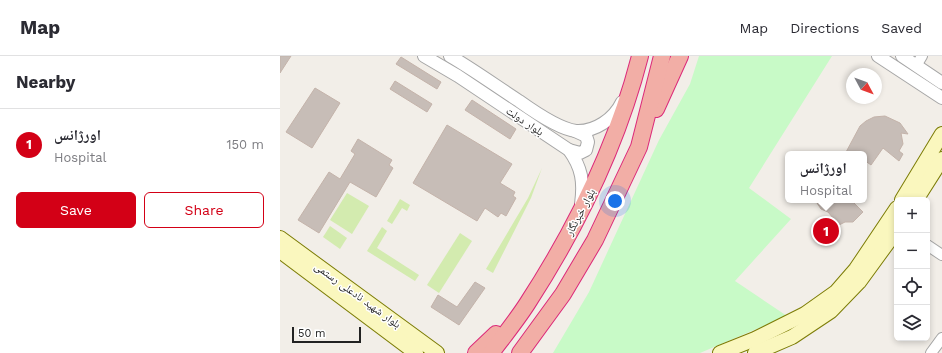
<!DOCTYPE html>
<html lang="en">
<head>
<meta charset="utf-8">
<style>
	body { margin:0; font-family:"Work Sans","Noto Naskh Arabic",sans-serif; background:#f7f7f7; color:#2b2b33 }
	.controls { position:absolute; right:12px; bottom:12px; display:grid; overflow:hidden; border-radius:6px; box-shadow:0 2px 6px #0003 }
	.controls button { width:36px; height:36px; display:grid; place-items:center; padding:0; border:0; border-bottom:1px solid #e1e1e2; background:#fff; color:#2b2b33; font:20px sans-serif }
	.compass { position:absolute; left:566px; top:12px; width:36px; height:36px; border-radius:50%; background:#fff; box-shadow:0 2px 6px #0003; rotate:131deg }
	.scale { position:absolute; left:12px; bottom:10px; width:69px; box-sizing:border-box; padding-left:4px; border:2px solid #222; border-top:0; font-size:11px; line-height:14px; white-space:nowrap; color:#222; -webkit-text-stroke:3px #fff; paint-order:stroke }
	.you { position:absolute; left:335px; top:145px; width:14px; height:14px; margin:-10px; border:3px solid #fff; border-radius:50%; background:#1a73e8; box-shadow:0 0 0 6px #1a73e833 }
	.badge { display:grid; place-items:center; width:26px; height:26px; border-radius:50%; background:#d30016; color:#fff; font-size:13px; font-weight:700 }
	.pin { position:absolute; translate:-50% -50%; border:2px solid #fff; box-shadow:0 1px 4px #0006 }
	.popup { position:absolute; left:505px; top:95px; width:82px; height:52px; box-sizing:border-box; display:grid; place-content:center; border-radius:6px; background:#fff; filter:drop-shadow(0 1px 3px #0005); font-size:13px; white-space:nowrap; color:#7c7c81 }
	.popup b { font-size:15px; color:#2b2b33 }
	.popup::after { content:''; position:absolute; left:50%; top:100%; margin-left:-8px; border:8px solid transparent; border-top-color:#fff }
	.list { margin:0; padding:0; list-style:none }
	h2 { display:flex; justify-content:space-between; align-items:center; height:52px; margin:0; padding:0 16px; font-size:17px }
	h2 small { font-size:13px; font-weight:400; color:#7c7c81 }
	.list li { display:grid; grid-template-columns:26px 1fr auto; gap:12px; align-items:center; box-sizing:border-box; height:72px; padding:0 16px; border-top:1px solid #e1e1e2 }
	.list b { display:block; font-size:15px; white-space:nowrap }
	.list p { margin:0; font-size:13px; white-space:nowrap; color:#7c7c81 }
	.list em { font-size:13px; font-style:normal; color:#7c7c81 }
	.actions { display:flex; gap:8px; padding:12px 16px }
	.actions a { flex:1; padding:9px 0; border:1px solid #d30016; border-radius:6px; text-align:center; font-size:14px; color:#d30016 }
	.actions .main { background:#d30016; color:#fff }
	.icon { flex:none; width:22px; height:22px; fill:none; stroke:currentColor; stroke-width:2; stroke-linecap:round; stroke-linejoin:round }
	.map { position:relative; flex:none; width:662px; height:297px; overflow:hidden }
	header { display:flex; align-items:center; gap:24px; box-sizing:border-box; height:56px; padding:0 20px; background:#fff; border-bottom:1px solid #e1e1e2 }
	header strong { font-size:19px }
	nav { display:flex; gap:22px; margin-inline-start:auto; font-size:14px }
	main { display:flex }
	aside { flex:1; background:#fff }
	.map>svg:first-child { display:block }
	.grass { fill:#d3ebaf }
	.park { fill:#c8fac7 }
	.building { fill:#c7bdb7; stroke:#c4b3aa }
	.lines { fill:none; stroke-linecap:round; stroke-linejoin:round }
	.minor-casing { stroke:#a6a6a6; stroke-width:12 }
	.tertiary-casing { stroke:#a6a6a6; stroke-width:14 }
	.secondary-casing { stroke:#7c7c05; stroke-width:16 }
	.trunk-casing { stroke:#dc2979; stroke-width:18 }
	.minor { stroke:#fff; stroke-width:10 }
	.tertiary { stroke:#fff; stroke-width:12 }
	.secondary { stroke:#faf7be; stroke-width:14 }
	.trunk { stroke:#f2aea6; stroke-width:16 }
	.labels { text-anchor:middle; stroke-width:3; stroke-linejoin:round; paint-order:stroke }
	.street-label { font-size:11px; fill:#222; stroke:#fff }
</style>
</head>
<body>
<header>
<strong>Map</strong>
<nav><a>Map</a><a>Directions</a><a>Saved</a></nav>
</header>
<main>
<aside>
<h2>Nearby<small></small></h2>
<ul class="list">
<li><span class="badge">1</span><div><b>اورژانس</b><p>Hospital</p></div><em>150 m</em></li>
</ul>
<div class="actions"><a class="main">Save</a><a>Share</a></div>
</aside>
<div class="map">
<svg width="662" height="297" viewBox="0 0 662 297">
	<rect width="100%" height="100%" fill="#f2eee8"/>
	<g class="grass">
		<polygon points="262,112 251,142 213,217 206,213 248,142"/>
		<polygon points="67,137 89,150 72,178 50,164"/>
		<polygon points="120,143 130,149 127,155 122,152 112,168 107,165"/>
		<polygon points="50,170 67,182 60,193 43,181"/>
		<polygon points="102,171 107,175 97,192 139,219 135,225 87,195"/>
		<polygon points="180,177 192,185 159,237 147,229"/>
	</g>
	<polygon class="park" points="419,0 552,0 469,132 511,163 455,225 507,260 420,297 273,297 309,236 379,84 410,28"/>
	<g class="building">
		<polygon points="0,0 11,0 0,17"/>
		<polygon points="121,1 161,26 157,33 116,8"/>
		<polygon points="115,25 152,48 147,56 110,33"/>
		<polygon points="35,32 60,47 32,92 6,76"/>
		<polygon points="192,44 236,73 230,83 185,54"/>
		<polygon points="605,60 620,67 628,78 621,77 623,88 619,95 623,98 619,105 603,92 591,109 584,104 584,98 565,98 580,70 586,65 594,61"/>
		<polygon points="167,69 232,108 220,127 235,136 233,140 236,142 226,160 221,157 218,161 205,152 197,165 133,127"/>
		<polygon points="78,83 112,104 109,109 113,112 96,141 70,126 39,177 18,164 49,116 60,123 75,98 71,95"/>
		<polygon points="535,144 571,144 583,156 573,166 565,166 559,169 548,156 541,153"/>
		<polygon points="195,226 205,232 179,269 151,251 158,239 177,251"/>
	</g>
	<g class="lines">
		<g class="minor-casing">
			<g id="minor">
				<polyline points="636,10 642,0"/>
				<polyline points="647,189 662,199"/>
				<polyline points="651,297 662,282"/>
			</g>
		</g>
		<g class="tertiary-casing">
			<g id="tertiary">
				<path d="M144,0L178,20L289,94C302,112 304,126 301,148"/>
				<path d="M170,0C194,14 216,30 239,45C253,55 279,73 296,75C315,76 334,63 342,46"/>
				<polyline points="598,0 662,42"/>
				<polyline points="622,0 662,27"/>
				<polyline points="289,94 300,97 306,94 308,86 306,80 295,75"/>
			</g>
		</g>
		<g class="secondary-casing">
			<g id="secondary">
				<polyline points="622,144 662,78"/>
				<polyline points="636,144 662,103"/>
				<polyline points="0,182 157,297"/>
				<polyline points="0,195 136,297"/>
				<polyline points="440,297 475,283 525,258 556,236 576,213 617,152"/>
				<polyline points="475,297 512,281 551,255 579,226 617,174"/>
			</g>
		</g>
		<g class="trunk-casing">
			<g id="trunk">
				<polyline points="376,53 400,0"/>
				<polyline points="196,297 216,278"/>
				<path d="M211,297C223,281 236,265 247,248C297,171 337,90 360,0"/>
				<polyline points="240,297 283,238 315,184 359,91 382,0"/>
			</g>
		</g>
		<use href="#minor" class="minor"/>
		<use href="#tertiary" class="tertiary"/>
		<use href="#secondary" class="secondary"/>
		<use href="#trunk" class="trunk"/>
	</g>
	<g class="labels">
		<g class="street-label">
			<text transform="translate(245 65) rotate(34)" y="4">بلوار دولت</text>
			<text transform="translate(300 156) rotate(-62)" y="4">بلوار خبرنگار</text>
			<text transform="translate(78 239) rotate(36)" y="4">بلوار شهید نادعلی رستمی</text>
		</g>
	</g>
</svg>
<div class="controls">
<button>+</button>
<button>−</button>
<button><svg class="icon" aria-label="locate" viewBox="0 0 24 24"><circle cx="12" cy="12" r="6"/><path d="M12 2v4M12 18v4M2 12h4M18 12h4"/></svg></button>
<button><svg class="icon" aria-label="layers" viewBox="0 0 24 24"><path d="M12 4l9 5-9 5-9-5zM3 14l9 5 9-5"/></svg></button>
</div>
<svg class="compass" viewBox="-18 -18 36 36"><path d="M0-13l5 13h-10z" fill="#e53935"/><path d="M0 13l5-13h-10z" fill="#7c7c81"/></svg>
<div class="scale">50 m</div>
<div class="you"></div>
<div class="pin badge" style="left:546px;top:175px">1</div>
<div class="popup"><b>اورژانس</b>Hospital</div>
</div>
</main>
</body>
</html>
